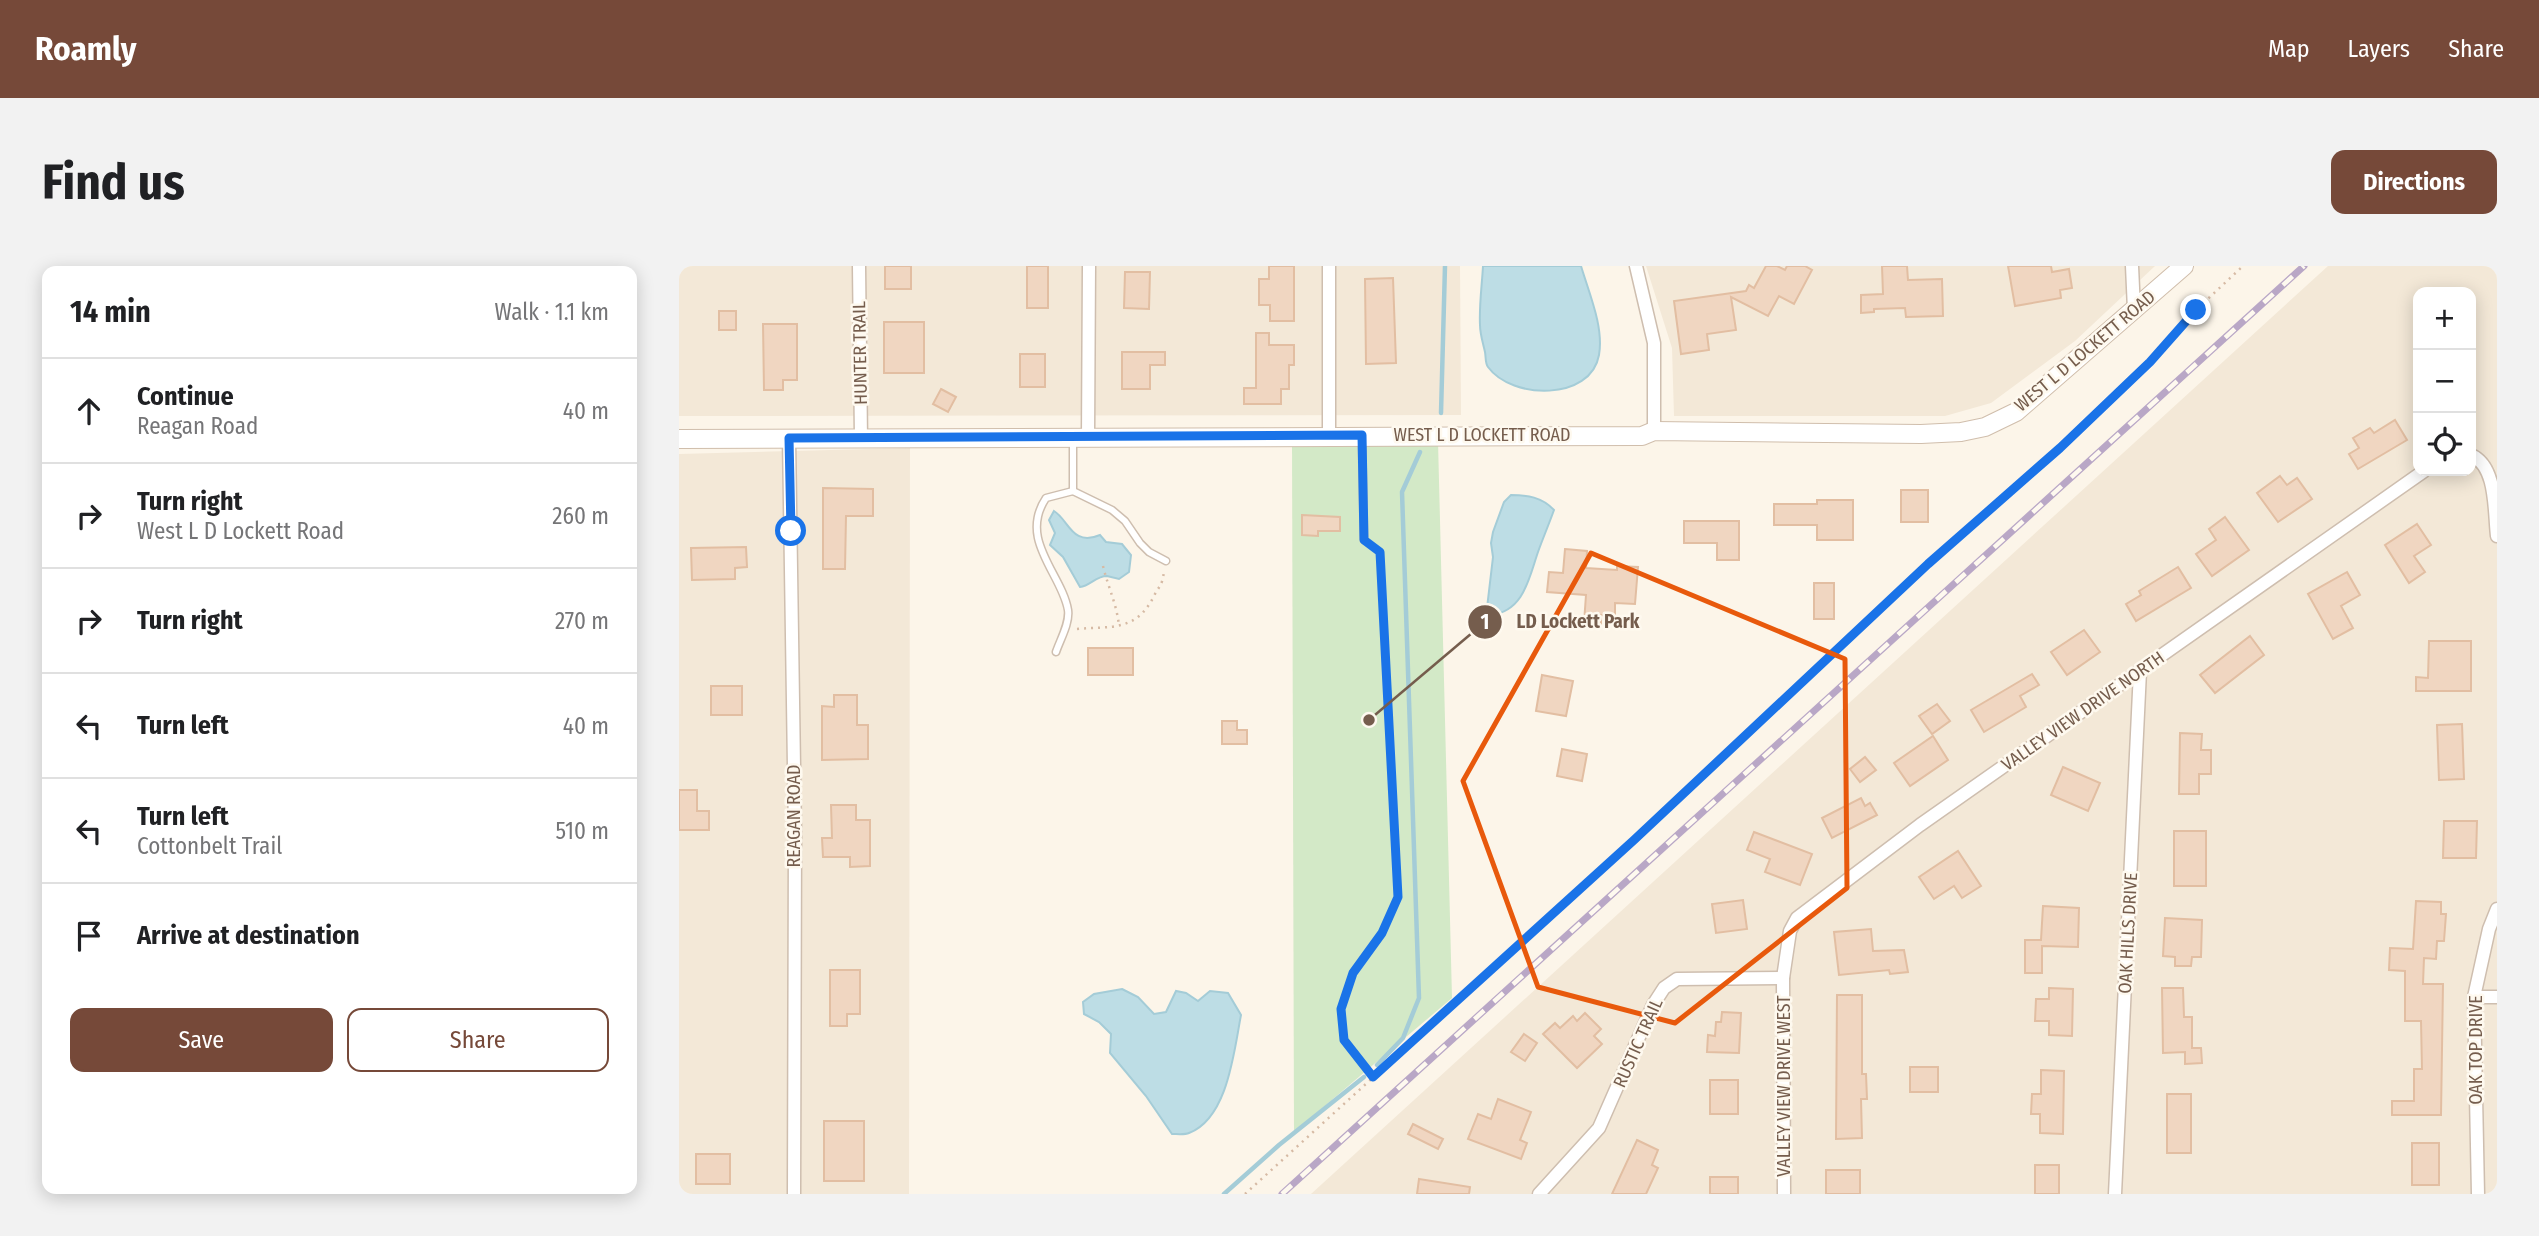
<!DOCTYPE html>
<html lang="en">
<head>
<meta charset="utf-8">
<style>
	body { margin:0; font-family:"Fira Sans Condensed",sans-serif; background:#f2f2f2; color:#202124 }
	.controls { position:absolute; right:21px; top:21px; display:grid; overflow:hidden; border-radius:14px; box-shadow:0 4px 18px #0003 }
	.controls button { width:63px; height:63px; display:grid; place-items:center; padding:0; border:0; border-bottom:2px solid #e0e0e0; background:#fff; color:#202124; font:35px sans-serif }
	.stop { position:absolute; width:21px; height:21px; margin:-16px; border:5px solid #1a73e8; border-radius:50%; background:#fff }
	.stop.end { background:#1a73e8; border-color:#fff; box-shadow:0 2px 7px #0008 }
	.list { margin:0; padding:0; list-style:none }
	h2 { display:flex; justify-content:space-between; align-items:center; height:91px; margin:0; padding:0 28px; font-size:30px }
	h2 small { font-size:23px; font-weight:400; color:#757577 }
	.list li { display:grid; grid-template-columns:46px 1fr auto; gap:21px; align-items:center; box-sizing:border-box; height:105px; padding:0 28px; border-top:2px solid #e0e0e0 }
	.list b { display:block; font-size:26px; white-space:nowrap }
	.list p { margin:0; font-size:23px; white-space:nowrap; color:#757577 }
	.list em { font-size:23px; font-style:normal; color:#757577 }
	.actions { display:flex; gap:14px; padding:21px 28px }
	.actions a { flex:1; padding:16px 0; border:2px solid #764939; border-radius:14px; text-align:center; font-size:24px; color:#764939 }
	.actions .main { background:#764939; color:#fff }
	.icon { flex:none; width:38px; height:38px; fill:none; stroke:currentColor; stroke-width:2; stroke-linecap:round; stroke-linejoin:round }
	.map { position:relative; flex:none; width:1818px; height:928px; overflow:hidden; border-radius:14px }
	header { display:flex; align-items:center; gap:42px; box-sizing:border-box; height:98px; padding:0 35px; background:#764939; color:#fff }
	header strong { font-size:33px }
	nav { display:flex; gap:38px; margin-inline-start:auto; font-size:24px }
	.intro { display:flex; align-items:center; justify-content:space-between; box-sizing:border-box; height:168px; padding:0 42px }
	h1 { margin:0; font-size:49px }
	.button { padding:18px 32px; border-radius:14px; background:#764939; color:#fff; font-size:24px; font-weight:700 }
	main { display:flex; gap:42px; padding:0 42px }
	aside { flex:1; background:#fff; border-radius:14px; box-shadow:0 4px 18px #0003 }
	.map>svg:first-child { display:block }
	.residential { fill:#f3e8d7; fill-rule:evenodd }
	.green { fill:#d3e9c7 }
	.water { fill:#bddde5; stroke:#a4ccd7; stroke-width:2 }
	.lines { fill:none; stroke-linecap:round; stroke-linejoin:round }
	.stream { stroke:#a4ccd7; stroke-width:4.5 }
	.building { fill:#f0d6c1; stroke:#e2bea2; stroke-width:2 }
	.lane-casing { stroke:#cebeaf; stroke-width:9 }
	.street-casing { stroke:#cebeaf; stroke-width:15 }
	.secondary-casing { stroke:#d0beac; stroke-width:20 }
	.path { stroke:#d6baa4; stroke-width:2.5; stroke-dasharray:2 5; stroke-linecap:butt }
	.lane { stroke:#fff; stroke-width:6 }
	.street { stroke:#fff; stroke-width:12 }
	.secondary { stroke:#fff; stroke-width:18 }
	.rail-casing { stroke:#b9a7c6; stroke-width:7 }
	.rail { stroke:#fef9ef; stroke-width:4.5; stroke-dasharray:13; stroke-linecap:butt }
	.route { stroke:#1a73e8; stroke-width:9 }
	.marked { fill:none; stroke:#e8590c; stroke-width:5; stroke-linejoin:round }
	.labels { text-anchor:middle; stroke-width:5; stroke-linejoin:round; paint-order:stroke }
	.street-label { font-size:18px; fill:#755d4d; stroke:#fef9ef }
	.leader { fill:none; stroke:#755d4d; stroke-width:2.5 }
	.callout-dot { fill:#755d4d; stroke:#fef9ef; stroke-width:2.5 }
	.mark-label { font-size:21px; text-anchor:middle; font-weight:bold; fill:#fff }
	.callout-label { font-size:19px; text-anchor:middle; font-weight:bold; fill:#755d4d; stroke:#fef9ef; stroke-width:5; stroke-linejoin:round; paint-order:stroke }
</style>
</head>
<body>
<header>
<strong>Roamly</strong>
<nav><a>Map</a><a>Layers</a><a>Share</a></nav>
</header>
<div class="intro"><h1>Find us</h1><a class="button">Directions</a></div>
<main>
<aside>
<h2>14 min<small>Walk · 1.1 km</small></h2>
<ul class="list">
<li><svg class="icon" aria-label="ahead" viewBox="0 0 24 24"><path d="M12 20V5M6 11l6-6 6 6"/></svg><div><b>Continue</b><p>Reagan Road</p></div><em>40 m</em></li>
<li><svg class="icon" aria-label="right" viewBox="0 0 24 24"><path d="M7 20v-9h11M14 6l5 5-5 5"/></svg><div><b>Turn right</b><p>West L D Lockett Road</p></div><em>260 m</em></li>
<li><svg class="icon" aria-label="right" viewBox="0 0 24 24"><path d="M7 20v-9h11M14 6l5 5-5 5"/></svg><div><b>Turn right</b></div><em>270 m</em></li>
<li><svg class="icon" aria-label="left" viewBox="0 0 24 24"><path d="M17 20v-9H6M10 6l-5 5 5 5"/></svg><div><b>Turn left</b></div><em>40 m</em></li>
<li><svg class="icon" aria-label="left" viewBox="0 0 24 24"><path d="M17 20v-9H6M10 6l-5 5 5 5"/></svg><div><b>Turn left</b><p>Cottonbelt Trail</p></div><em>510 m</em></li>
<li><svg class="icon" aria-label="arrive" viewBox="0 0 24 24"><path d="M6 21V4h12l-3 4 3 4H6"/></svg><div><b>Arrive at destination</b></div></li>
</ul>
<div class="actions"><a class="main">Save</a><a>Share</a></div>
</aside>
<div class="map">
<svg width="1818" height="928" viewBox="0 0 1818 928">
	<rect width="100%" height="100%" fill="#fcf5e9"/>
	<g class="residential">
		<polygon points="0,0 781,0 782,149 0,150"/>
		<polygon points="967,0 1476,0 1396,75 1312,137 1266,150 995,150 993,82"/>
		<path d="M1649,0H1818V928H632ZM1739,26H1792V205H1739Z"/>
		<polygon points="231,182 230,928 0,928 0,188"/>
	</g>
	<polygon class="green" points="759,175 773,732 615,866 613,176"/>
	<g class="water">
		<path d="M804,0H902C910,27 925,61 920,89C912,135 833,134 809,101C806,97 807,91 806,86C804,77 801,68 801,59C800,40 803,19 804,0Z"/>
		<path d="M832,229C848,229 863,231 875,244C870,258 864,272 859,286C850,312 845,345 812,349L808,342L814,291L812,277L814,266L825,236Z"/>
		<path d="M375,245C390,254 393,281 421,269L427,276L443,278L452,289L450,306L440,313C436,312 432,311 428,310C417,310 411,320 401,321L384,291L371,279L376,267L370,254Z"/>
		<path d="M443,723L459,731L475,748L487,746L497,725L507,727L519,735L531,725L549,727L562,749C555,785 549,852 510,867C506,869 498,868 493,868L467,830L431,787L432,768L420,756L405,748L404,736L415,728Z"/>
	</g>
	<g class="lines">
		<g class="stream">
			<polyline points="762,147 766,0"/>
			<polyline points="698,799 724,772 740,732 723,226 741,186"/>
			<polyline points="545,928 600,879 685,811"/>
		</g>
	</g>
	<g class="building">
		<rect x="206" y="0" width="26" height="23"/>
		<rect x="348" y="0" width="21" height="42"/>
		<polygon points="590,0 615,0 615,55 591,55 591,39 580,39 580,13 590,13"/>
		<polygon points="1087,0 1098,0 1106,4 1108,0 1126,0 1133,4 1115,38 1100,30 1089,50 1052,31 1057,64 1028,68 1030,84 1002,88 995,35 1067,25 1070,19 1075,22"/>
		<polygon points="1203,0 1228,0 1229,14 1263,13 1264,50 1227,51 1226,42 1195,43 1195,46 1182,47 1182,29 1204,28"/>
		<polygon points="1329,0 1372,0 1373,6 1390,3 1393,22 1381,24 1382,32 1336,40"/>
		<polygon points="446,6 471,6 470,43 445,42"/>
		<polygon points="714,12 717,97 687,98 686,13"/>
		<rect x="40" y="45" width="17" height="19"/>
		<rect x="205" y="56" width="40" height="51"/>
		<polygon points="84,58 118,58 118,114 104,114 104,124 85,124"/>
		<polygon points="577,67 590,67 590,79 615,79 615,99 610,99 610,123 602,123 602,138 565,138 565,122 577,122"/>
		<polygon points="443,86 486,86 486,99 471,99 471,123 443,123"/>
		<rect x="341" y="88" width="25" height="33"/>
		<polygon points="262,123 277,131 269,146 254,138"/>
		<polygon points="1716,154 1728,174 1679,203 1670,188 1680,182 1674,172 1691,162 1695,167"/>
		<polygon points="1601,210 1608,219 1618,212 1633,233 1599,256 1578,227"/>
		<polygon points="144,222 194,223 194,250 167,250 166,303 144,303"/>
		<rect x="1222" y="224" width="27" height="32"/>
		<polygon points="1138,234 1174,234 1174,274 1138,274 1138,259 1095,259 1095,238 1138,238"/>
		<polygon points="623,249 661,251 661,265 639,265 639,270 623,269"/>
		<polygon points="1546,251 1570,284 1533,310 1517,288 1537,274 1530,263"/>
		<polygon points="1005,255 1060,255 1060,294 1038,294 1038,277 1005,277"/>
		<polygon points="1738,258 1752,279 1735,290 1746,306 1730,317 1706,279"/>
		<polygon points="67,281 68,301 56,302 56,313 13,314 12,282"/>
		<polygon points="886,283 908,285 907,302 938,304 938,300 959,301 956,338 936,337 936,350 922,349 922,359 905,357 907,329 868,326 870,306 884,307"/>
		<polygon points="1499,301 1512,322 1457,355 1447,338 1462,329 1460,325"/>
		<polygon points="1668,306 1681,329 1662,340 1674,362 1654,373 1629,328"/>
		<rect x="1135" y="317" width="20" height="36"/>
		<polygon points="1405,364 1421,386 1388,409 1372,386"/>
		<polygon points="1571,370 1585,389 1536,427 1521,409"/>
		<polygon points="1750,375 1792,375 1792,425 1737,425 1737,411 1749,412"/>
		<rect x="409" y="382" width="45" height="27"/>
		<polygon points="1353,408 1360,419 1341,430 1347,441 1305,466 1292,444"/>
		<polygon points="863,409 894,415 887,450 857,445"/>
		<rect x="32" y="420" width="31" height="29"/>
		<polygon points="155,429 178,429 178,459 189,459 189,493 143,494 143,440 155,441"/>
		<polygon points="1258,438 1271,455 1253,468 1240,450"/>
		<polygon points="543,455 558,455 558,464 568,464 568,478 543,478"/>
		<polygon points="1783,458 1785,513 1760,514 1758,459"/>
		<polygon points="1501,467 1523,468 1522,484 1532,484 1532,508 1520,508 1520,528 1500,528"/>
		<polygon points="1254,470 1269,494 1231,520 1215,497"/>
		<polygon points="883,483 908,488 903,515 878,510"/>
		<polygon points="1186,491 1197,504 1181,516 1171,503"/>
		<polygon points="1384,501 1421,517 1409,545 1372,529"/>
		<polygon points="0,524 18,524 18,545 30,545 30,564 0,564"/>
		<polygon points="1182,532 1186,540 1191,537 1198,549 1153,572 1143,552"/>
		<polygon points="152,539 177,539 177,554 191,554 191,600 171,601 171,591 144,591 143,572 153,572"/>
		<polygon points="1765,555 1798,555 1797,592 1764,592"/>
		<rect x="1495" y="565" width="32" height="55"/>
		<polygon points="1075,566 1133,588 1121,619 1086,606 1091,593 1068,584"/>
		<polygon points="1279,585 1302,620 1283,632 1275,620 1255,633 1240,611"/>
		<polygon points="1064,634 1068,663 1037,667 1033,638"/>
		<polygon points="1737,635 1762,636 1762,648 1767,648 1765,675 1758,675 1757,693 1745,692 1744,718 1764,718 1762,849 1713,849 1713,835 1735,835 1735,803 1743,803 1742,755 1726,755 1726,705 1710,704 1711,682 1734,683"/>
		<polygon points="1364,640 1400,642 1399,681 1363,680 1363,707 1346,707 1346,674 1362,674"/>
		<polygon points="1486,652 1523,654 1522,691 1513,691 1512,700 1496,700 1496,691 1484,690"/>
		<polygon points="1192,663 1194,685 1225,684 1229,706 1211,708 1210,704 1160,709 1155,666"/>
		<polygon points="151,704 181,704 181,748 168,748 168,760 151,760"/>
		<polygon points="1370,722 1394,723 1393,770 1370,769 1370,755 1356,755 1357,733 1370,733"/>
		<polygon points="1483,722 1504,722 1505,751 1513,751 1513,782 1522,782 1523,797 1506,798 1506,786 1484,787"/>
		<polygon points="1158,729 1183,729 1183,808 1187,808 1188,833 1182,833 1183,872 1157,873"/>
		<polygon points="1043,746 1062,747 1060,787 1028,786 1029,769 1036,770 1037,756 1042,756"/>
		<polygon points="906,747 922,763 915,770 923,778 898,802 864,768 876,757 881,762 894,750 898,755"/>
		<polygon points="845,768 858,777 846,795 832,786"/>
		<rect x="1231" y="801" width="28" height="25"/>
		<polygon points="1362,804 1385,805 1384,868 1361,867 1361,848 1352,848 1353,828 1362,828"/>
		<rect x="1031" y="814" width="28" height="34"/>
		<rect x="1488" y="828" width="24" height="59"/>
		<polygon points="819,833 852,846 841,874 848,877 842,893 789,873 799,848 812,853"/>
		<rect x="145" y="855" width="40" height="60"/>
		<polygon points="734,858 764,873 759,883 729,868"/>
		<polygon points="958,874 979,884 973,899 979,902 967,928 933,928"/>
		<rect x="1733" y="877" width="27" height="42"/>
		<rect x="17" y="888" width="34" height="30"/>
		<rect x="1356" y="899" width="24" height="29"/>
		<rect x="1147" y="904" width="34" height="24"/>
		<rect x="1031" y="911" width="28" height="17"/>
		<polygon points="740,913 791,921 790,928 738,928"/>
	</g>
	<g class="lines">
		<g class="lane-casing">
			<g id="lane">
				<polyline points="394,173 394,225 433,244 446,255 461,277 470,286 487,295"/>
				<polyline points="683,175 685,274"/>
				<path d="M377,386C381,374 391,357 389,344C383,308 339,274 367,232L394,225"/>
			</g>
		</g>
		<g class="street-casing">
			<g id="street">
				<polyline points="180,0 182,173"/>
				<polyline points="957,0 975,77 975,165"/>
				<polyline points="1453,0 1455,44"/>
				<polyline points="650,169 650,0"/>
				<polyline points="409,171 410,0"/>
				<polyline points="110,172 116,567 115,928"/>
				<path d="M1792,189C1818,200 1815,244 1818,270"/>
				<polyline points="1795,731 1818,731"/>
				<polyline points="860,928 920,862 974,739 985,722 998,713 1104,712"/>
				<polyline points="1105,928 1104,712 1111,665 1118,652 1241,559 1745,205"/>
				<polyline points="1436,928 1461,405"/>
				<polyline points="1799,928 1795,731 1810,663 1818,643"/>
			</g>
		</g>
		<g class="secondary-casing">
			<polyline id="secondary" points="0,173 963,170 975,165 1242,168 1282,166 1306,161 1337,146 1505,0"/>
		</g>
		<g class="path">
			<polyline points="693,280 701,286 719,630 703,667 674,707 662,743 665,774 694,811"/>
			<path d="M424,300C429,321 438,339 440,360"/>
			<path d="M398,363C432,360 457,366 475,330C481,318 483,321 485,305"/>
			<polyline points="566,928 955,574 1249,298 1381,182 1471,96 1517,44 1564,0"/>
		</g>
		<use href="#lane" class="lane"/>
		<use href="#street" class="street"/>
		<use href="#secondary" class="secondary"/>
		<g class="rail-casing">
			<polyline id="rail" points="603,928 1625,0"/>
		</g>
		<use href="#rail" class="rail"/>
	</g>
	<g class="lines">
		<polyline class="route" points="112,265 110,172 683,169 685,274 701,286 719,631 703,667 674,707 662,743 665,774 694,811 955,574 1249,298 1381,182 1471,96 1517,44"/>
	</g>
	<path class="marked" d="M912,287L1166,393L1168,622L996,757L859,721L784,515Z"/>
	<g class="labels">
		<g class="street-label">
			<text transform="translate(1406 85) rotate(-40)" y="6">WEST L D LOCKETT ROAD</text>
			<text transform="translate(181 87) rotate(-91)" y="6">HUNTER TRAIL</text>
			<text x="803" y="175">WEST L D LOCKETT ROAD</text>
			<text transform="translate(1404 445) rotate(-35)" y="6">VALLEY VIEW DRIVE NORTH</text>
			<text transform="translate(115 550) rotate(-90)" y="6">REAGAN ROAD</text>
			<text transform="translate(1449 667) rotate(-87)" y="6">OAK HILLS DRIVE</text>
			<text transform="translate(959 777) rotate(-66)" y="6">RUSTIC TRAIL</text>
			<text transform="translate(1797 784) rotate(-90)" y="6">OAK TOP DRIVE</text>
			<text transform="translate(1105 820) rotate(-90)" y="6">VALLEY VIEW DRIVE WEST</text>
		</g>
	</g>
	<path class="leader" d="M690 454L806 356"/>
	<g class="callout-dot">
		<circle cx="690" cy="454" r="7"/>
		<circle cx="806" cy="356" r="18"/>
	</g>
	<g class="mark-label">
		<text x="806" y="363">1</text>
	</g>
	<g class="callout-label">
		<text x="899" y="362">LD Lockett Park</text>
	</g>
</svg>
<div class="controls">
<button>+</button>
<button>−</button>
<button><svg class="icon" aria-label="locate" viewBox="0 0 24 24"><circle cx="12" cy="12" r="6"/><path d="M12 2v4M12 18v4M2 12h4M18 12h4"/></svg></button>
</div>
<div class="stop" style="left:112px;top:265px"></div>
<div class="stop end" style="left:1517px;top:44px"></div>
</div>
</main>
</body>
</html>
